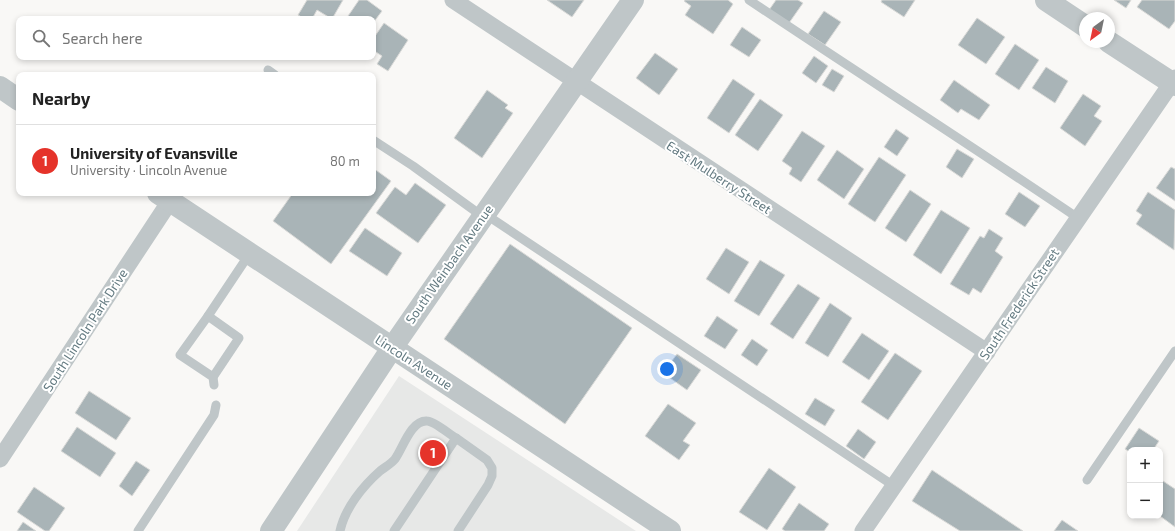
<!DOCTYPE html>
<html lang="en">
<head>
<meta charset="utf-8">
<style>
	body { margin:0; font-family:"Exo 2",sans-serif; background:#f2f2f2; color:#222 }
	.controls { position:absolute; right:12px; bottom:12px; display:grid; overflow:hidden; border-radius:8px; box-shadow:0 2px 6px #0003 }
	.controls button { width:36px; height:36px; display:grid; place-items:center; padding:0; border:0; border-bottom:1px solid #e0e0e0; background:#fff; color:#222; font:20px sans-serif }
	.compass { position:absolute; left:1079px; top:12px; width:36px; height:36px; border-radius:50%; background:#fff; box-shadow:0 2px 6px #0003; rotate:213deg }
	.you { position:absolute; left:667px; top:369px; width:14px; height:14px; margin:-10px; border:3px solid #fff; border-radius:50%; background:#1a73e8; box-shadow:0 0 0 6px #1a73e833 }
	.badge { display:grid; place-items:center; width:26px; height:26px; border-radius:50%; background:#e5332a; color:#fff; font-size:13px; font-weight:700 }
	.pin { position:absolute; translate:-50% -50%; border:2px solid #fff; box-shadow:0 1px 4px #0006 }
	.list { margin:0; padding:0; list-style:none }
	h2 { display:flex; justify-content:space-between; align-items:center; height:52px; margin:0; padding:0 16px; font-size:17px }
	h2 small { font-size:13px; font-weight:400; color:#767676 }
	.list li { display:grid; grid-template-columns:26px 1fr auto; gap:12px; align-items:center; box-sizing:border-box; height:72px; padding:0 16px; border-top:1px solid #e0e0e0 }
	.list b { display:block; font-size:15px; white-space:nowrap }
	.list p { margin:0; font-size:13px; white-space:nowrap; color:#767676 }
	.list em { font-size:13px; font-style:normal; color:#767676 }
	.icon { flex:none; width:22px; height:22px; fill:none; stroke:currentColor; stroke-width:2; stroke-linecap:round; stroke-linejoin:round }
	.map { position:relative; flex:none; width:1175px; height:531px; overflow:hidden }
	.search { position:absolute; background:#fff; box-shadow:0 2px 6px #0003; left:16px; top:16px; width:360px; height:44px; display:flex; align-items:center; gap:10px; box-sizing:border-box; padding:0 14px; border-radius:8px; color:#767676; font-size:15px }
	.panel { position:absolute; background:#fff; box-shadow:0 2px 6px #0003; left:16px; top:72px; width:360px; height:124px; border-radius:8px }
	.map>svg:first-child { display:block }
	.built { fill:#e7e8e7 }
	.building { fill:#a9b4b7; stroke:#dadad8 }
	.lines { fill:none; stroke-linecap:round; stroke-linejoin:round }
	.service { stroke:#bfc6c8; stroke-width:9 }
	.minor { stroke:#bfc6c8; stroke-width:17 }
	.tertiary { stroke:#bfc6c8; stroke-width:22 }
	.labels { text-anchor:middle; stroke-width:4; stroke-linejoin:round; paint-order:stroke }
	.street-label { font-size:13px; fill:#637a81; stroke:#fff }
</style>
</head>
<body>
<div class="map">
<svg width="1175" height="531" viewBox="0 0 1175 531">
	<rect width="100%" height="100%" fill="#f9f8f6"/>
	<polygon class="built" points="399,376 636,531 297,531"/>
	<g class="building">
		<polygon points="307,0 343,0 332,19 317,10 312,19 305,19 298,15"/>
		<polygon points="359,0 367,0 382,11 373,23 373,19 346,19"/>
		<polygon points="547,0 584,0 572,17"/>
		<polygon points="685,0 728,0 733,4 713,34 685,15 691,6 684,1"/>
		<polygon points="776,0 798,0 803,3 789,23 769,10"/>
		<polygon points="882,0 915,0 904,17 881,2"/>
		<polygon points="1114,0 1131,0 1126,8"/>
		<polygon points="1142,0 1175,0 1175,21 1169,29 1137,7"/>
		<polygon points="824,11 841,22 825,45 808,34"/>
		<polygon points="977,18 1005,37 986,64 958,45"/>
		<polygon points="384,23 408,40 388,71 377,64 382,56 373,50 373,39"/>
		<polygon points="742,27 761,40 749,57 730,45"/>
		<polygon points="1015,44 1039,60 1019,90 995,74"/>
		<polygon points="655,53 678,69 659,95 636,78"/>
		<polygon points="814,56 828,66 816,83 802,73"/>
		<polygon points="1046,67 1068,81 1055,103 1032,88"/>
		<polygon points="832,69 844,76 834,92 822,85"/>
		<polygon points="733,79 755,94 729,133 707,118"/>
		<polygon points="954,80 990,105 979,120 961,109 958,113 940,100"/>
		<polygon points="487,90 508,105 505,108 513,113 482,158 454,138"/>
		<polygon points="1083,94 1101,106 1094,116 1102,121 1085,146 1060,128"/>
		<polygon points="760,99 783,115 758,151 735,135"/>
		<polygon points="896,129 909,138 897,156 884,147"/>
		<polygon points="802,131 825,146 801,182 789,174 792,168 782,161"/>
		<polygon points="957,149 974,159 962,178 946,167"/>
		<polygon points="837,150 864,169 844,199 817,180"/>
		<polygon points="879,157 906,175 875,222 848,204"/>
		<polygon points="1171,167 1175,169 1175,201 1156,188"/>
		<polygon points="373,168 391,181 331,264 273,221 293,193 373,193"/>
		<polygon points="415,183 446,205 418,243 376,213 395,187 406,195"/>
		<polygon points="910,190 931,204 906,242 885,228"/>
		<polygon points="1019,192 1040,206 1025,227 1005,214"/>
		<polygon points="1148,192 1175,210 1174,250 1136,224 1142,215 1136,211"/>
		<polygon points="941,210 970,228 941,274 913,255"/>
		<polygon points="365,228 402,253 387,276 349,251"/>
		<polygon points="989,229 1003,238 995,251 1003,257 981,293 973,288 969,295 950,284 980,236 984,238"/>
		<polygon points="510,244 632,328 565,424 444,339"/>
		<polygon points="726,248 749,262 729,294 706,279"/>
		<polygon points="760,260 785,275 759,316 734,301"/>
		<polygon points="798,284 820,298 793,339 770,324"/>
		<polygon points="830,303 852,318 828,357 805,343"/>
		<polygon points="717,316 738,330 725,349 704,336"/>
		<polygon points="862,333 889,351 869,380 842,362"/>
		<polygon points="752,339 768,350 757,366 741,355"/>
		<polygon points="895,353 922,371 888,420 861,402"/>
		<polygon points="677,354 701,370 687,390 663,373"/>
		<polygon points="89,391 131,418 116,440 75,413"/>
		<polygon points="815,398 835,410 825,426 805,414"/>
		<polygon points="668,404 696,423 683,441 690,445 679,460 645,436"/>
		<polygon points="77,427 116,453 100,477 61,451"/>
		<polygon points="1139,428 1159,441 1153,450 1130,450 1130,452 1125,449"/>
		<polygon points="858,429 876,442 864,459 846,446"/>
		<polygon points="136,461 150,470 132,496 119,486"/>
		<polygon points="769,468 796,487 767,530 739,512"/>
		<polygon points="932,470 1023,531 960,531 912,501"/>
		<polygon points="1160,479 1175,489 1175,527 1160,516"/>
		<polygon points="34,487 65,508 49,531 45,531 17,512"/>
		<polygon points="799,503 829,524 824,531 785,531 782,529"/>
		<polygon points="1062,520 1078,531 1054,531"/>
		<polygon points="23,522 36,531 17,531"/>
	</g>
	<g class="lines">
		<g class="service">
			<path d="M749,0C858,73 969,144 1078,218"/>
			<polyline points="268,70 275,75"/>
			<polyline points="373,140 413,166 482,216 491,218 894,486"/>
			<polyline points="208,316 239,338 213,377"/>
			<polyline points="214,385 213,377 180,355 208,316 250,253"/>
			<polyline points="456,438 487,460 492,468 492,476 488,485 458,531"/>
			<polyline points="1087,480 1175,351"/>
			<polyline points="138,531 214,415 216,405"/>
			<path d="M340,531C345,508 363,486 380,471C385,467 391,464 395,459C403,448 411,420 427,421C434,421 449,434 456,438L394,531"/>
		</g>
		<g class="minor">
			<polyline points="453,0 987,352"/>
			<polyline points="0,459 170,201"/>
			<polyline points="863,531 1175,78"/>
		</g>
		<g class="tertiary">
			<polyline points="1046,0 1085,26"/>
			<polyline points="1109,42 1175,85"/>
			<polyline points="0,87 19,100"/>
			<polyline points="158,193 670,531"/>
			<polyline points="271,531 392,348 633,0"/>
		</g>
	</g>
	<g class="labels">
		<g class="street-label">
			<text transform="translate(719 177) rotate(33)" y="5">East Mulberry Street</text>
			<text transform="translate(449 264) rotate(-55)" y="5">South Weinbach Avenue</text>
			<text transform="translate(1019 304) rotate(-56)" y="5">South Frederick Street</text>
			<text transform="translate(85 330) rotate(-57)" y="5">South Lincoln Park Drive</text>
			<text transform="translate(414 362) rotate(33)" y="5">Lincoln Avenue</text>
		</g>
	</g>
</svg>
<div class="controls">
<button>+</button>
<button>−</button>
</div>
<svg class="compass" viewBox="-18 -18 36 36"><path d="M0-13l5 13h-10z" fill="#e53935"/><path d="M0 13l5-13h-10z" fill="#767676"/></svg>
<div class="you"></div>
<div class="pin badge" style="left:433px;top:453px">1</div>
<div class="search"><svg class="icon" aria-label="search" viewBox="0 0 24 24"><circle cx="10" cy="10" r="6"/><path d="M15 15l6 6"/></svg>Search here</div>
<section class="panel">
<h2>Nearby<small></small></h2>
<ul class="list">
<li><span class="badge">1</span><div><b>University of Evansville</b><p>University · Lincoln Avenue</p></div><em>80 m</em></li>
</ul>
</section>
</div>
</body>
</html>
